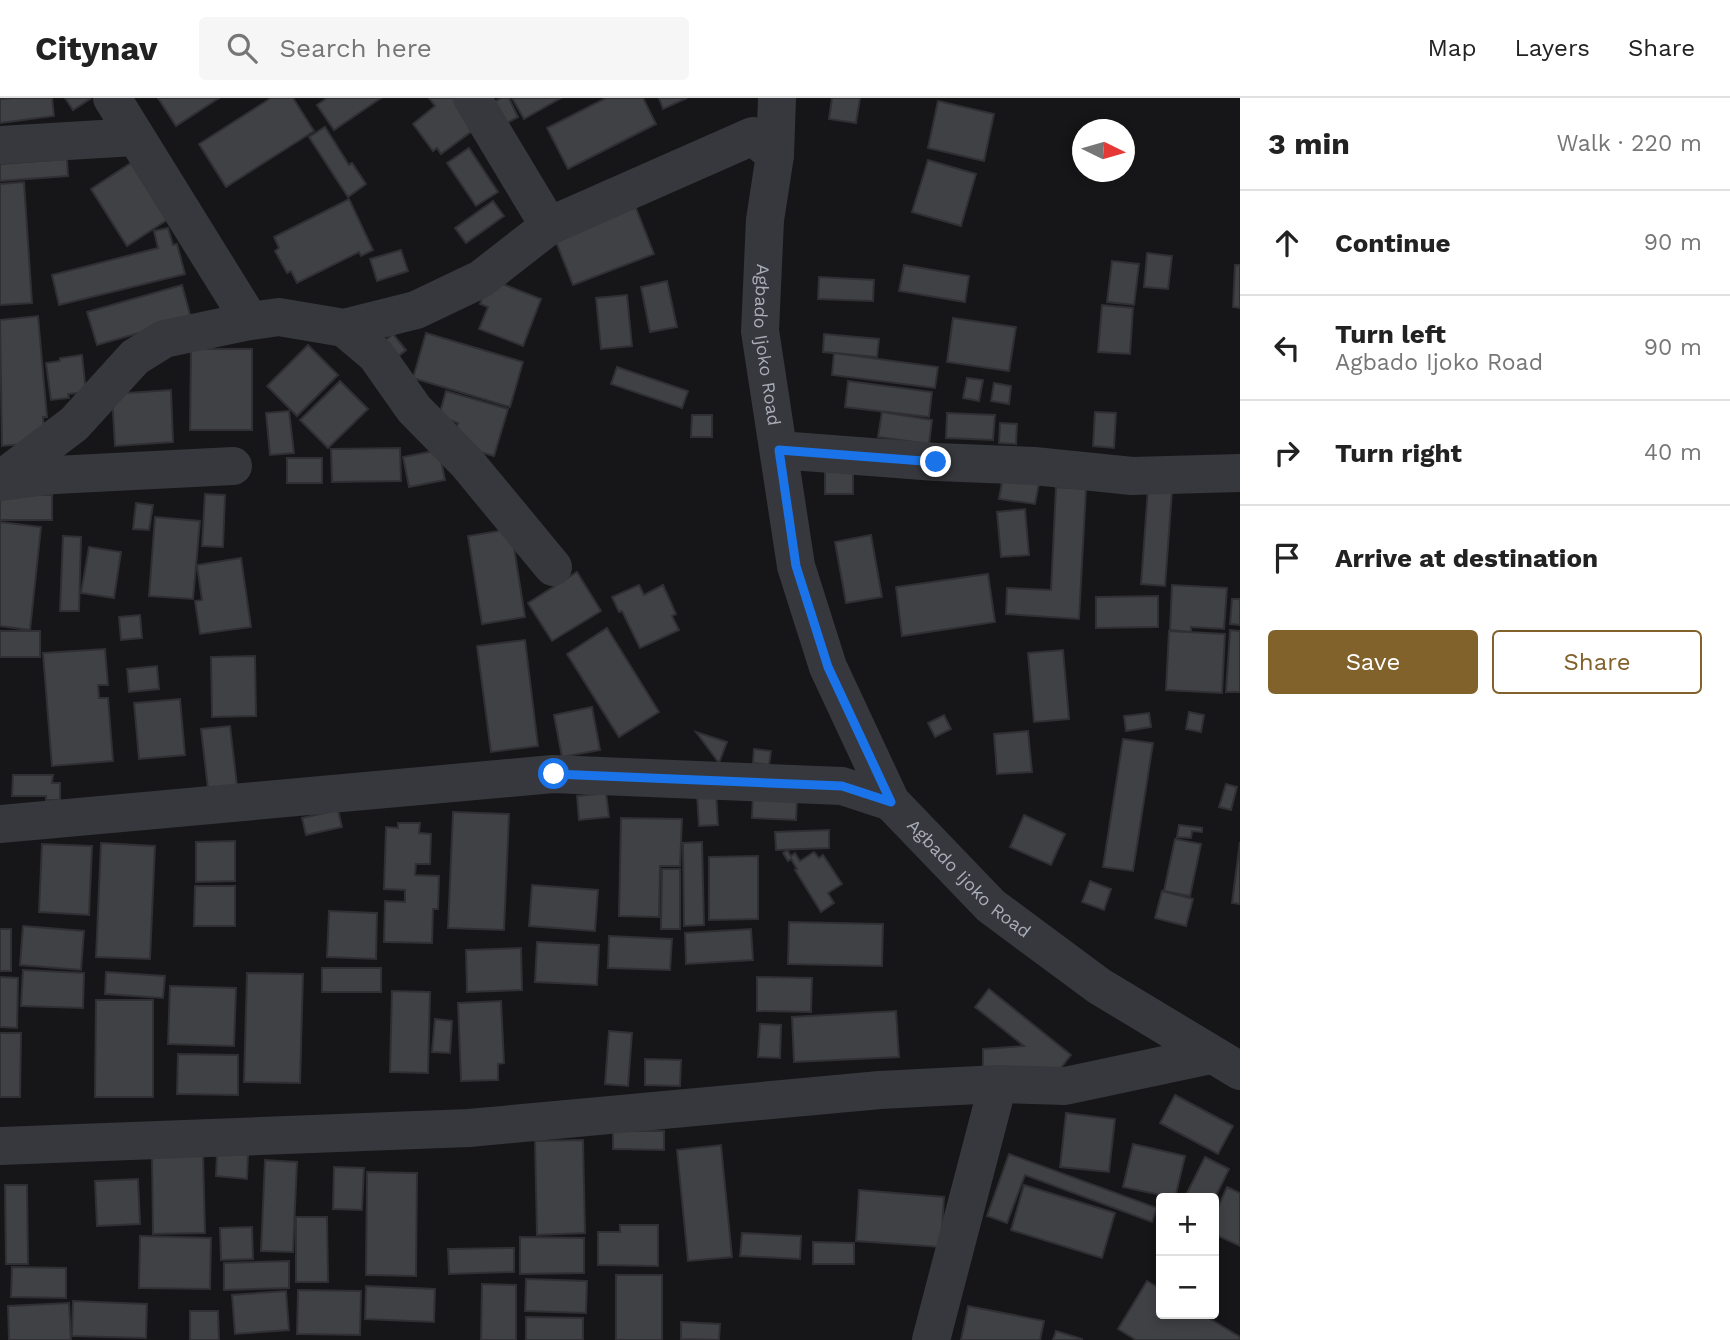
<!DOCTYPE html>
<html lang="en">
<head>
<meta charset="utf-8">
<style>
	body { margin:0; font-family:"Work Sans",sans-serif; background:#f6f6f6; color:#222 }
	.controls { position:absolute; right:21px; bottom:21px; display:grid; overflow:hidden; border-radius:7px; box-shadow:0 4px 10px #0003 }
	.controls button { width:63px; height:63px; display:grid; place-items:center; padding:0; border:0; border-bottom:2px solid #e0e0e0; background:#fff; color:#222; font:35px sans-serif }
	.compass { position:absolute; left:1072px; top:21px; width:63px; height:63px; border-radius:50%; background:#fff; box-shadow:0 4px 10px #0003; rotate:95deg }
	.stop { position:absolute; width:21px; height:21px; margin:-16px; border:5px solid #1a73e8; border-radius:50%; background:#fff }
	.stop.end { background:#1a73e8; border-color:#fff; box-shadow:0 2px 7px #0008 }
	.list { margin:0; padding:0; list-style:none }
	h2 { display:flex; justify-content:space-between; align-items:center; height:91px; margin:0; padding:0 28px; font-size:30px }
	h2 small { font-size:23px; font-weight:400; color:#767676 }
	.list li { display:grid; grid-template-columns:46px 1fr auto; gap:21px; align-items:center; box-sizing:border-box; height:105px; padding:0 28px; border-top:2px solid #e0e0e0 }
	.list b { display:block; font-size:26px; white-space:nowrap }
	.list p { margin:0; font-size:23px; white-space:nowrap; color:#767676 }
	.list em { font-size:23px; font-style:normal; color:#767676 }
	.actions { display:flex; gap:14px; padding:21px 28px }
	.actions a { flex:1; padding:16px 0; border:2px solid #80622a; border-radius:7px; text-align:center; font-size:24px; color:#80622a }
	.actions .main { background:#80622a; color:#fff }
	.icon { flex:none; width:38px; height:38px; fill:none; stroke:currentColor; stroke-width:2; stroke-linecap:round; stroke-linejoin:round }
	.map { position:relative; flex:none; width:1240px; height:1242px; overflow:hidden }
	header { display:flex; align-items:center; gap:42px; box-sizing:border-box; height:98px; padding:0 35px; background:#fff; border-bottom:2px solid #e0e0e0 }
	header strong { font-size:33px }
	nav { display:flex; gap:38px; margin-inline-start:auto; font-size:24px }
	.search { width:490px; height:63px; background:#f6f6f6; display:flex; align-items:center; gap:18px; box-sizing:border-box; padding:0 24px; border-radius:7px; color:#767676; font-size:26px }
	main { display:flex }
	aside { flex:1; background:#fff }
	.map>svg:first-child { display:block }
	.building { fill:#404145; stroke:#303034; stroke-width:2 }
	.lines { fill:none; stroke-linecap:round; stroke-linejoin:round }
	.minor { stroke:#37383d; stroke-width:38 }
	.route { stroke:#1a73e8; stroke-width:9 }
	.labels { text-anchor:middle; stroke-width:5; stroke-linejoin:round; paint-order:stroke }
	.street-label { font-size:18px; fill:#a8adb8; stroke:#111113 }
</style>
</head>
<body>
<header>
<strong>Citynav</strong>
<div class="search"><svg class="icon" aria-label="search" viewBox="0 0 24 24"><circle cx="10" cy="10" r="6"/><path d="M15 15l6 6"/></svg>Search here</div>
<nav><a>Map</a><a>Layers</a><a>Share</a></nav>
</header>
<main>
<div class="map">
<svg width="1240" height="1242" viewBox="0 0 1240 1242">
	<rect width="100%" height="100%" fill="#161618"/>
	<g class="building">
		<polygon points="12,0 52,0 54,18 0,25 0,1"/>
		<polygon points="65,0 89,0 90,1 73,12"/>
		<polygon points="158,0 219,0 176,28"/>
		<polygon points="271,0 293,0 314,33 226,89 199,46"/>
		<polygon points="327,0 381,0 334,32 317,7"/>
		<polygon points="429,0 458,0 479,28 441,56 437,50 433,53 413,26 435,8"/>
		<polygon points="501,0 509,0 518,19 501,28 490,6"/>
		<polygon points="512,0 561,0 524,21"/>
		<polygon points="606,0 643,0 656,26 568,71 547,30"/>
		<polygon points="659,0 687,0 663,11"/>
		<polygon points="832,0 860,0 856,25 829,21"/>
		<polygon points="938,3 994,16 984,63 928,50"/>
		<polygon points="325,29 349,67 352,65 366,86 348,99 309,39"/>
		<polygon points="469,50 498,94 476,108 447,65"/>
		<polygon points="67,61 68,78 0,83 0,66"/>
		<polygon points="928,62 976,76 961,128 912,114"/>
		<polygon points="131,65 167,122 127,148 91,91"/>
		<polygon points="24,84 32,205 0,207 0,86"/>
		<polygon points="632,100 654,156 573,187 551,131"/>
		<polygon points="349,101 373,152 361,158 359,154 297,185 291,173 287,175 275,153 279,150 274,139"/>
		<polygon points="493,103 504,118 466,145 455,130"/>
		<polygon points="168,130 173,147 177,146 185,176 59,207 52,177 158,150 154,133"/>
		<polygon points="401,152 408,173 377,183 370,161"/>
		<polygon points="1147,155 1172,158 1168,191 1144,189"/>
		<polygon points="1112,163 1139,166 1134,207 1107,204"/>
		<polygon points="904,167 969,178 965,204 899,193"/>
		<polygon points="1235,167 1240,167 1240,210 1233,209"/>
		<polygon points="819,179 874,182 873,203 818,201"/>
		<polygon points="490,181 541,201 523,248 479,231 488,209 480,206"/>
		<polygon points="667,183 677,229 650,234 641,189"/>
		<polygon points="182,187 191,220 97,247 87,214"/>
		<polygon points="627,197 632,248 601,251 596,200"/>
		<polygon points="1102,207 1133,210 1130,256 1098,254"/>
		<polygon points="38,218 47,319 43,319 45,344 2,348 0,222"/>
		<polygon points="953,220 1016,229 1009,273 947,264"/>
		<polygon points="426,235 523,264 510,309 413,280"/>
		<polygon points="393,236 406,252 395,261 375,251"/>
		<polygon points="824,236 879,241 877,259 823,254"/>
		<polygon points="308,247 338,277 297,318 267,288"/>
		<polygon points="191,251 252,251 252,332 190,332"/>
		<polygon points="834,255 938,269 935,290 832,277"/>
		<polygon points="82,257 86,294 68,296 69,300 51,302 46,265 60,263 60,260"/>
		<polygon points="617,269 688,293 682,310 611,286"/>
		<polygon points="967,280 983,282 979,303 963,300"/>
		<polygon points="340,283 368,311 328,350 300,322"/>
		<polygon points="848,283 932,294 929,319 845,309"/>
		<polygon points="994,285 1011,288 1009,306 991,303"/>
		<polygon points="171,292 173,344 115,348 112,296"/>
		<polygon points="446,293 508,311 494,358 452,346 458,325 439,318"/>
		<polygon points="289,313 294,355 270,357 266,315"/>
		<polygon points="882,314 932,322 929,346 878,339"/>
		<polygon points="1095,314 1116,315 1114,350 1093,348"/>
		<polygon points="947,315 995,317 993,342 946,340"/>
		<polygon points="692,317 712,317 712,339 691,339"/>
		<polygon points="1000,325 1017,326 1016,346 999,345"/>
		<polygon points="400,350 401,383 332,384 331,351"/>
		<polygon points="439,352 445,382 409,389 403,359"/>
		<rect x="825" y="358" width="28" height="38"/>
		<rect x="287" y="360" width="35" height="25"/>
		<polygon points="1003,379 1039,385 1035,406 999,401"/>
		<polygon points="1056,389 1086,391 1079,521 1006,516 1007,490 1051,492"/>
		<polygon points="1148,391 1172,393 1165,488 1141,486"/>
		<polygon points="205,396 225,397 223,449 202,448"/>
		<rect x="0" y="397" width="52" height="25"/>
		<polygon points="136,405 153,407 149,432 133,431"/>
		<polygon points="1025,411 1029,457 1001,459 997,414"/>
		<polygon points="155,419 200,423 193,501 149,498"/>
		<polygon points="0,424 41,429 30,532 0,528"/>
		<polygon points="511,431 525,519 482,526 468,438"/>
		<polygon points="871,437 882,499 846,505 835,444"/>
		<polygon points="63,438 81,439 79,513 60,513"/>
		<polygon points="89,449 121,454 114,500 81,495"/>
		<polygon points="241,460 251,529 200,536 195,503 202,502 197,467"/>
		<polygon points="577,474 601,513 552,543 528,505"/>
		<polygon points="988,476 995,524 902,538 896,489"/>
		<polygon points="639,487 644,497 663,487 676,516 672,518 679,532 640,550 622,513 619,514 612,499"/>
		<polygon points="1172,487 1227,490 1224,531 1191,529 1191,534 1170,532"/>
		<polygon points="1158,498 1158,529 1096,530 1096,499"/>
		<polygon points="1232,501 1240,501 1240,527 1230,526"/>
		<polygon points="140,517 142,540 121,542 119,519"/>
		<polygon points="607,530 659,614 619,639 567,556"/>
		<polygon points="1230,532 1240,533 1240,594 1226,594"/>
		<rect x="0" y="533" width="40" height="26"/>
		<polygon points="1169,533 1225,536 1222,595 1166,592"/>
		<polygon points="525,542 538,648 491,654 477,548"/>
		<polygon points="105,551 108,587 98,587 99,600 108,600 113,663 52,668 43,555"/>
		<polygon points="1063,552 1069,621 1034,624 1028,555"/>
		<polygon points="255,558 256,618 212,619 211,559"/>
		<polygon points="157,568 159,591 129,594 127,571"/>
		<polygon points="180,601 185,657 139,661 134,605"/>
		<polygon points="592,609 600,652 562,659 554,617"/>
		<polygon points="1189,614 1204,617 1201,634 1186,631"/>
		<polygon points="1149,615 1151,629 1126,633 1124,618"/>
		<polygon points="944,617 951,631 935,639 928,625"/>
		<polygon points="230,628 237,688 208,691 201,631"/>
		<polygon points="1028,633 1032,674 997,676 994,636"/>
		<polygon points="696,634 727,644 719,665"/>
		<polygon points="1123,641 1153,645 1133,773 1103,769"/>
		<polygon points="754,651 771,653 769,667 753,665"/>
		<polygon points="13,677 53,677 52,685 60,685 60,702 46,702 46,698 12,698"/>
		<polygon points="1226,686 1237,689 1231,712 1219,709"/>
		<polygon points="753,694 797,701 796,722 752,720"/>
		<polygon points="606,695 609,719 579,722 577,698"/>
		<polygon points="716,695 718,727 699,728 697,697"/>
		<polygon points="338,712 342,729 306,737 302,720"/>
		<polygon points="453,714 509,716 504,832 448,830"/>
		<polygon points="1024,717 1065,736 1051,767 1010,749"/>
		<polygon points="621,720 682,721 680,768 660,768 659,819 619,818"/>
		<polygon points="398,725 420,725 419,735 431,736 430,766 416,766 415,777 439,778 438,811 433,811 432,845 384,844 385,803 405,804 405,792 384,791 386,729 398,730"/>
		<polygon points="1179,727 1202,730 1202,734 1192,733 1191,740 1177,739"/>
		<polygon points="829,732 829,750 776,752 775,734"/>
		<polygon points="1175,741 1201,746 1190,798 1164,793"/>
		<polygon points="235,743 235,783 196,784 196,744"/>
		<polygon points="702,744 704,827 684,828 683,745"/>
		<polygon points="1240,744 1240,806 1232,805"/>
		<polygon points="101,745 155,748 150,861 96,859"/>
		<polygon points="42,746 92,748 89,817 39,814"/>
		<polygon points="787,752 791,758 795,755 800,763 814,754 819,760 823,757 842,786 828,795 834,805 821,814 795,772 797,771 791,761 788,763 783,755"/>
		<polygon points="758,758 758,821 709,822 709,759"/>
		<polygon points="662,771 680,771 680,831 661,831"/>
		<polygon points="1090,783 1111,791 1104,812 1082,804"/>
		<polygon points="532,787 598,792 595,833 529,828"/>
		<polygon points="195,788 235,788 235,828 194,828"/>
		<polygon points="1162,793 1193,801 1186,828 1155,820"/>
		<polygon points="329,813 377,815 376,861 327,859"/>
		<polygon points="789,824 883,826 882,868 788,866"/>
		<polygon points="23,828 84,833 81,872 20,867"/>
		<rect x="0" y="831" width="11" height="42"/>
		<polygon points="751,831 753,862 686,866 685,835"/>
		<polygon points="609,838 672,841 670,872 608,870"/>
		<polygon points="537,844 599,847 597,887 535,884"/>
		<polygon points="521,850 522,892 467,894 466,852"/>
		<rect x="322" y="870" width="59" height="24"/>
		<polygon points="23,872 84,875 83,910 21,908"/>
		<polygon points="106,874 165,878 163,900 105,896"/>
		<polygon points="247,875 303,876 300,985 244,984"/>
		<polygon points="0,879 18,880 17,930 0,929"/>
		<polygon points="757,879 812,880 811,914 757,913"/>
		<polygon points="170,888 236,890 234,948 168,946"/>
		<polygon points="989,891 1071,957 1057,975 983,972 983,951 1024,948 975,909"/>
		<polygon points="392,893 430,894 428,975 390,974"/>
		<polygon points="96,902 153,902 153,999 95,999"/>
		<polygon points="501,903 504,965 498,966 498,982 461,983 458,905"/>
		<polygon points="896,913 899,959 794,964 792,919"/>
		<polygon points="435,921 452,923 450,955 432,954"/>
		<polygon points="760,926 781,927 780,960 758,959"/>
		<polygon points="609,933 632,935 628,988 605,986"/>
		<polygon points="0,935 21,935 20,999 0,999"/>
		<polygon points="178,956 238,957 238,997 177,996"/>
		<polygon points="645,961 681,962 680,988 645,987"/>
		<polygon points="1175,997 1233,1028 1218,1056 1160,1025"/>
		<polygon points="1066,1015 1115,1021 1109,1074 1060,1069"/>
		<polygon points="613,1033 664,1033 664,1052 613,1051"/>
		<polygon points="583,1042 585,1135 537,1137 535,1043"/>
		<polygon points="1133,1046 1185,1058 1175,1100 1123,1089"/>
		<polygon points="721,1047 732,1159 688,1163 677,1052"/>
		<polygon points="203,1055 205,1135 153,1136 152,1057"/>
		<polygon points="217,1055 248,1057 247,1081 216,1078"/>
		<polygon points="1009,1056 1157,1110 1152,1124 1025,1077 1007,1125 987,1118"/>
		<polygon points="1205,1059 1229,1071 1214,1102 1192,1100 1186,1097"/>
		<polygon points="265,1062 297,1064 293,1154 261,1153"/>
		<polygon points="334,1069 364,1070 362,1112 333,1111"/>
		<polygon points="367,1074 417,1075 416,1178 366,1177"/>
		<polygon points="138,1081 140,1126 97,1128 95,1083"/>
		<polygon points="5,1087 27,1087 28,1166 6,1166"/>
		<polygon points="1024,1087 1115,1115 1102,1160 1011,1132"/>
		<polygon points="1227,1089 1240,1095 1240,1148 1214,1136 1214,1118"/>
		<polygon points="859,1092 944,1099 941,1149 856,1143"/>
		<polygon points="296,1119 327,1119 328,1184 296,1184"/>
		<polygon points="620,1127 658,1127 658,1168 598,1167 598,1134 620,1134"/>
		<polygon points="252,1129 253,1161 221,1162 220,1130"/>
		<polygon points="742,1135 801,1138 800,1161 740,1158"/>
		<polygon points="140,1138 211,1140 210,1191 139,1190"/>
		<polygon points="520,1139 584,1140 584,1175 520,1176"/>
		<polygon points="813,1144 854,1145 854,1166 813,1166"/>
		<polygon points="514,1150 514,1174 449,1176 448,1151"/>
		<polygon points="289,1163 289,1190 224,1192 224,1165"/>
		<polygon points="12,1169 66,1170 66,1200 11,1199"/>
		<rect x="616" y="1177" width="46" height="65"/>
		<polygon points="526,1181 587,1183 586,1215 525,1213"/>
		<polygon points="1147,1183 1161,1191 1161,1216 1202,1216 1240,1239 1240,1242 1136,1242 1118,1231"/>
		<polygon points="482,1186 516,1187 516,1242 481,1242"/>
		<polygon points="366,1188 435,1191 434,1224 365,1221"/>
		<polygon points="298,1192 361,1193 360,1237 297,1236"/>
		<polygon points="286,1193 289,1232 235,1236 232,1197"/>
		<polygon points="73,1203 147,1206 146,1240 72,1238"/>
		<polygon points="69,1205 71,1242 9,1242 8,1208"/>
		<polygon points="968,1208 1044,1223 1040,1242 961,1242"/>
		<polygon points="190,1213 218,1213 219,1242 190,1242"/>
		<polygon points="526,1219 583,1220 583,1242 526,1242"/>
		<polygon points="681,1224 720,1226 719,1242 681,1241"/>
		<polygon points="1056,1233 1082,1241 1082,1242 1053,1242"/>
	</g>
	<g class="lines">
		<g class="minor">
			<polyline points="112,0 250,223"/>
			<polyline points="472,0 549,128"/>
			<path id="s1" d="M777,0L775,57L765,122L760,233L796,468L828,569L891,704L991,808L1099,888L1240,973"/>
			<polyline points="0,47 135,39"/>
			<polyline points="344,230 376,257 414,311 467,365 553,469"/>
			<polyline points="779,352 936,364 1034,368 1132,378 1240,375"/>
			<polyline points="0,382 74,326 135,259 164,241 250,223 279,219 344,230 416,212 481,181 549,128 753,38 775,57"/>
			<polyline points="1,384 55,377 233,368"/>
			<polyline points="0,726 553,676 842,688 891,704"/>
			<polyline points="0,1048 469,1030 880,992 998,986 1065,988 1211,957"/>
			<polyline points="931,1242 998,986"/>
		</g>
	</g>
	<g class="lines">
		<polyline class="route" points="554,676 842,688 891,704 828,569 796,468 779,352 936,364"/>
	</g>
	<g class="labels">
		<g class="street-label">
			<text dy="6" stroke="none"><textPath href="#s1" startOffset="248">Agbado Ijoko Road</textPath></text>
			<text dy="6" stroke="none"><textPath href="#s1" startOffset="836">Agbado Ijoko Road</textPath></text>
		</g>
	</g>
</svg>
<div class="controls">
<button>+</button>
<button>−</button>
</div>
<svg class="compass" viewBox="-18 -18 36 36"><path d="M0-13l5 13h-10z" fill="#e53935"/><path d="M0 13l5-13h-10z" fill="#767676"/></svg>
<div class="stop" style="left:554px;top:676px"></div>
<div class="stop end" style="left:936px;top:364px"></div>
</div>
<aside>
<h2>3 min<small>Walk · 220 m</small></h2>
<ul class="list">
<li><svg class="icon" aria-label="ahead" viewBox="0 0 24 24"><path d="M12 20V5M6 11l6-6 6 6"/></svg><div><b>Continue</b></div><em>90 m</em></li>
<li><svg class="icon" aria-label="left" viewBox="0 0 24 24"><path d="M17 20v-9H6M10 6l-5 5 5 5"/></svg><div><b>Turn left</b><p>Agbado Ijoko Road</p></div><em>90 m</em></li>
<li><svg class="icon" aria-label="right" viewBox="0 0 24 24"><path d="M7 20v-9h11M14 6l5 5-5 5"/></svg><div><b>Turn right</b></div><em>40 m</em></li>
<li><svg class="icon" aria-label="arrive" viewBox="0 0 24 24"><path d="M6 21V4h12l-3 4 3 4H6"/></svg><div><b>Arrive at destination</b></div></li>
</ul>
<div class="actions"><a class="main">Save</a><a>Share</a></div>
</aside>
</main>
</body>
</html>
